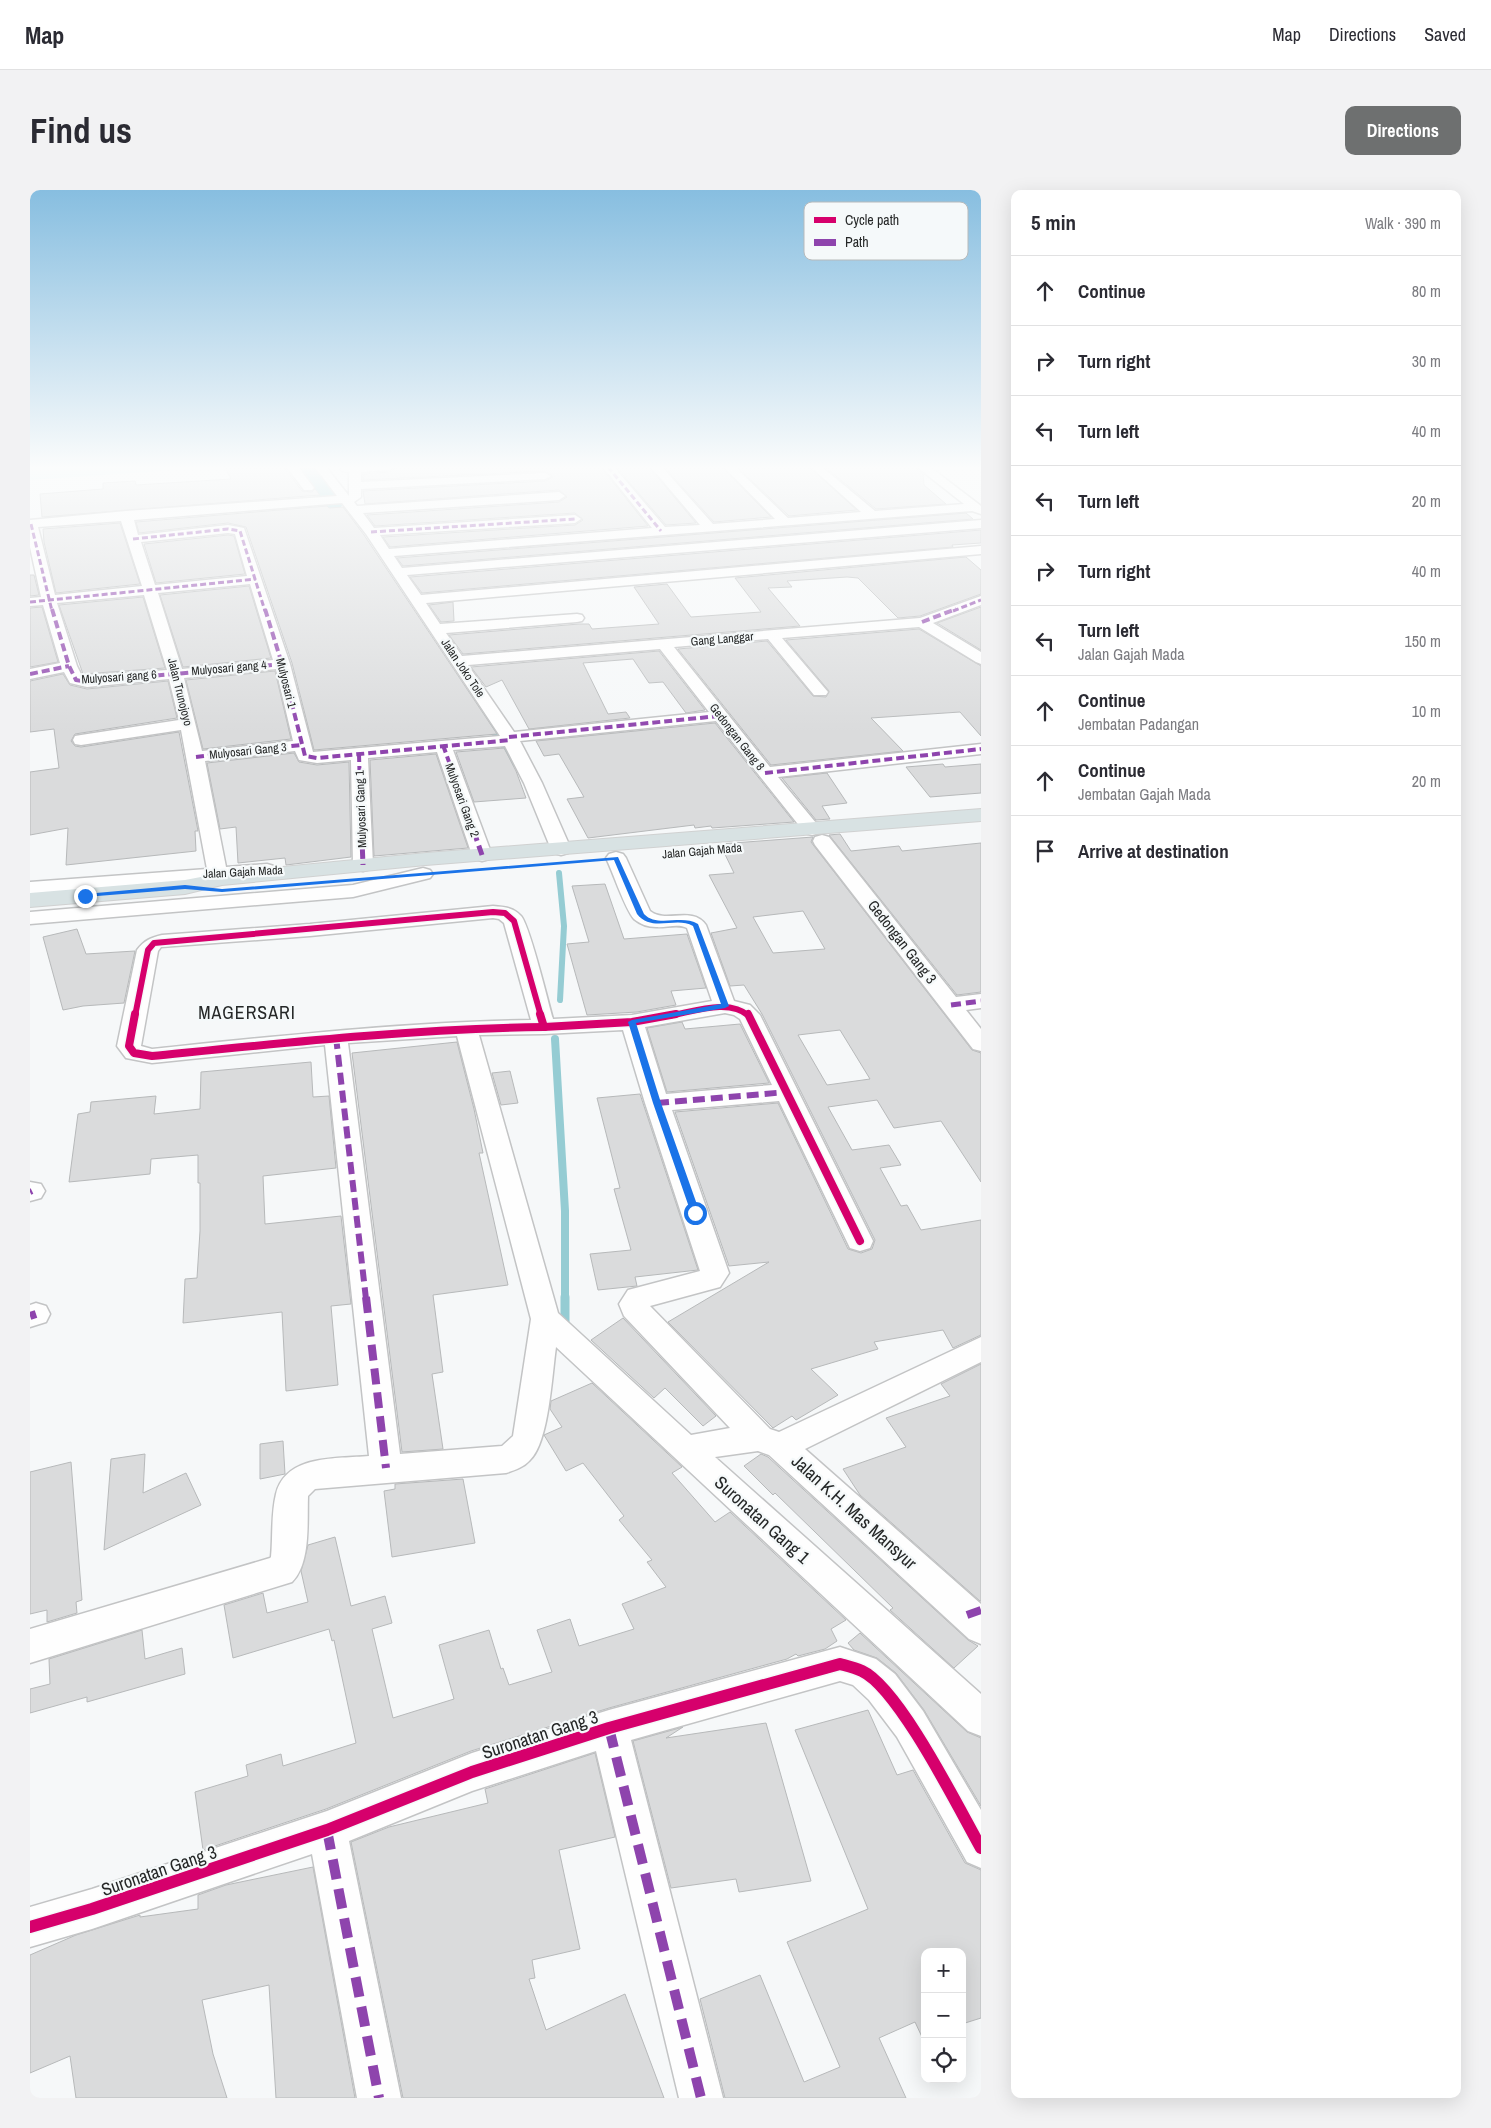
<!DOCTYPE html>
<html lang="en">
<head>
<meta charset="utf-8">
<style>
	body { margin:0; font-family:"Archivo Narrow",sans-serif; background:#f2f2f3; color:#2b2b33 }
	.controls { position:absolute; right:15px; bottom:15px; display:grid; overflow:hidden; border-radius:10px; box-shadow:0 5px 20px #0002 }
	.controls button { width:45px; height:45px; display:grid; place-items:center; padding:0; border:0; border-bottom:1px solid #e1e1e2; background:#fff; color:#2b2b33; font:25px sans-serif }
	.stop { position:absolute; width:15px; height:15px; margin:-11px; border:4px solid #1a73e8; border-radius:50%; background:#fff }
	.stop.end { background:#1a73e8; border-color:#fff; box-shadow:0 1px 5px #0008 }
	.list { margin:0; padding:0; list-style:none }
	h2 { display:flex; justify-content:space-between; align-items:center; height:65px; margin:0; padding:0 20px; font-size:21px }
	h2 small { font-size:16px; font-weight:400; color:#7c7c81 }
	.list li { display:grid; grid-template-columns:32px 1fr auto; gap:15px; align-items:center; box-sizing:border-box; height:70px; padding:0 20px; border-top:1px solid #e1e1e2 }
	.list b { display:block; font-size:19px; white-space:nowrap }
	.list p { margin:0; font-size:16px; white-space:nowrap; color:#7c7c81 }
	.list em { font-size:16px; font-style:normal; color:#7c7c81 }
	.icon { flex:none; width:28px; height:28px; fill:none; stroke:currentColor; stroke-width:2; stroke-linecap:round; stroke-linejoin:round }
	.map { position:relative; flex:none; width:951px; height:1908px; overflow:hidden; border-radius:10px }
	header { display:flex; align-items:center; gap:30px; box-sizing:border-box; height:70px; padding:0 25px; background:#fff; border-bottom:1px solid #e1e1e2 }
	header strong { font-size:24px }
	nav { display:flex; gap:28px; margin-inline-start:auto; font-size:18px }
	.intro { display:flex; align-items:center; justify-content:space-between; box-sizing:border-box; height:120px; padding:0 30px }
	h1 { margin:0; font-size:35px }
	.button { padding:12px 22px; border-radius:10px; background:#6e7070; color:#fff; font-size:18px; font-weight:700 }
	main { display:flex; gap:30px; padding:0 30px }
	aside { flex:1; background:#fff; border-radius:10px; box-shadow:0 5px 20px #0002 }
	.map>svg:first-child { display:block }
	.green { fill:#c9f3f9 }
	.lines { fill:none; stroke-linecap:round; stroke-linejoin:round }
	.stream-far3 { stroke:#95ccd3; stroke-width:5 }
	.stream-far2 { stroke:#95ccd3; stroke-width:6 }
	.stream-far1 { stroke:#95ccd3; stroke-width:8 }
	.stream { stroke:#95ccd3; stroke-width:9 }
	.river { fill:#95ccd3; fill-rule:evenodd }
	.building { fill:#dadbdc; stroke:#b7b9ba; fill-rule:evenodd }
	.minor-casing { stroke:#c3c4c5; stroke-width:3 }
	.major-casing { stroke:#d0d1d1; stroke-width:2 }
	.minor { fill:#fefefe; fill-rule:evenodd }
	.major { fill:#d8e2e3; fill-rule:evenodd }
	.quiet-far5 { stroke:#8e44ad; stroke-width:3; stroke-dasharray:6 3; stroke-linecap:butt }
	.quiet-far4 { stroke:#8e44ad; stroke-width:4; stroke-dasharray:8 4; stroke-linecap:butt }
	.quiet-far3 { stroke:#8e44ad; stroke-width:5; stroke-dasharray:10 5; stroke-linecap:butt }
	.quiet-far2 { stroke:#8e44ad; stroke-width:6; stroke-dasharray:12 6; stroke-linecap:butt }
	.quiet-far1 { stroke:#8e44ad; stroke-width:8; stroke-dasharray:16 8; stroke-linecap:butt }
	.quiet { stroke:#8e44ad; stroke-width:10; stroke-dasharray:20 10; stroke-linecap:butt }
	.cycleway-far2-casing { stroke:#f5f9fa; stroke-width:9 }
	.cycleway-far1-casing { stroke:#f5f9fa; stroke-width:11 }
	.cycleway-casing { stroke:#f5f9fa; stroke-width:15 }
	.cycleway-far2 { stroke:#d6006c; stroke-width:6 }
	.cycleway-far1 { stroke:#d6006c; stroke-width:8 }
	.cycleway { stroke:#d6006c; stroke-width:12 }
	.route { fill:#1a73e8 }
	.labels { text-anchor:middle; stroke-width:4.5; stroke-linejoin:round; paint-order:stroke }
	.far-street-label { font-size:12px; fill:#252727; stroke:#f5f9fa }
	.street-label { font-size:15px; fill:#252727; stroke:#f5f9fa }
	.quarter-label { font-size:18px; letter-spacing:1px; fill:#252727; stroke:#f5f9fa }
	.near-street-label { font-size:18px; fill:#252727; stroke:#f5f9fa }
	.key { fill:#f5f9fa; stroke:#b7babb; stroke-width:1 }
	.key-label { font-size:14px; fill:#252727 }
</style>
</head>
<body>
<header>
<strong>Map</strong>
<nav><a>Map</a><a>Directions</a><a>Saved</a></nav>
</header>
<div class="intro"><h1>Find us</h1><a class="button">Directions</a></div>
<main>
<div class="map">
<svg width="951" height="1908" viewBox="0 0 951 1908">
	<rect width="100%" height="100%" fill="#f6f8f9"/>
	<polygon class="green" points="0,277 133,277 133,281 0,290"/>
	<g class="lines">
		<polyline class="stream-far3" points="459,536 485,574"/>
		<polyline class="stream-far2" points="529,683 534,736 530,810"/>
		<polyline class="stream-far1" points="525,849 535,1021 535,1109"/>
		<polyline class="stream" points="535,1107 535,1138"/>
		<polygon class="river" points="267,277 288,277 314,312 311,317 303,319 295,317"/>
	</g>
	<g class="building">
		<polygon points="195,277 254,277 272,301 282,302 285,299 290,305 12,327 10,304 73,299 73,293 105,291 106,295 201,289"/>
		<polygon points="367,277 571,277 618,336 360,357 353,347 545,335 553,330 545,323 345,336 337,325 529,312 537,307 529,300 335,314 333,301 515,291 523,287 515,281 333,290 333,284 359,282"/>
		<polygon points="586,277 619,277 666,333 636,335"/>
		<polygon points="634,277 692,277 741,327 684,332"/>
		<polygon points="707,277 779,277 827,320 759,326"/>
		<polygon points="795,277 885,277 893,284 894,295 916,314 846,319"/>
		<polygon points="297,316 299,318 313,317 334,345 467,544 284,560 262,473 216,337 198,333 109,343 106,332"/>
		<polygon points="936,323 943,329 373,376 367,368"/>
		<polygon points="90,333 110,394 26,403 14,352 13,339"/>
		<polygon points="951,340 951,353 922,355 923,357 392,403 380,387"/>
		<polygon points="198,345 204,346 215,384 126,393 114,354"/>
		<polygon points="936,367 951,380 951,404 890,426 868,428 828,388 817,387 757,391 762,397 738,398 770,436 433,464 419,445 549,434 559,434 562,439 629,434 604,397 637,394 661,427 731,422 705,388"/>
		<polygon points="0,385 4,385 9,405 0,406"/>
		<polygon points="219,396 241,468 153,477 130,405"/>
		<polygon points="113,407 135,478 53,484 29,415"/>
		<polygon points="423,412 424,431 411,432 399,415"/>
		<polygon points="12,417 28,472 0,477 0,418"/>
		<polygon points="951,417 951,460 907,433"/>
		<polygon points="889,439 951,476 951,546 930,522 841,528 873,561 741,575 648,459 737,451 783,506 796,507 799,501 756,450"/>
		<polygon points="629,461 675,520 656,523 633,492 619,493 603,469 553,473 578,524 596,522 600,528 499,539 472,490 456,497 441,477"/>
		<polygon points="245,481 261,549 173,559 156,490"/>
		<polygon points="33,484 40,495 57,499 138,491 147,528 45,544 41,551 45,556 51,557 149,542 168,641 165,641 166,661 36,675 38,638 0,645 0,582 29,578 24,539 0,542 0,491"/>
		<polygon points="685,533 764,632 682,638 681,636 665,638 664,635 558,648 537,609 554,607 529,564 514,566 506,551"/>
		<polygon points="474,558 486,581 496,608 444,612 426,562"/>
		<polygon points="264,563 269,572 287,575 319,572 321,667 256,675 255,668 208,673 206,637 190,639 177,573"/>
		<polygon points="406,564 438,658 344,666 340,570"/>
		<polygon points="913,574 915,577 951,574 951,603 900,607 876,577"/>
		<polygon points="797,583 817,613 792,616 800,629 786,630 752,588"/>
		<polygon points="810,644 821,661 869,656 872,661 951,653 951,802 927,805 799,645"/>
		<path d="M783,647L781,652L784,656L942,860L951,863V992L911,931L864,938L847,910L798,917L822,960L859,955L871,975L850,978L871,1016L877,1015L891,1040L951,1030V1145L923,1158L913,1140L844,1152L848,1159L781,1179L808,1205L766,1230L762,1226L743,1238L638,1132L739,1072L699,1076L645,922L748,913L818,1059L831,1063L842,1059L845,1050L732,824L714,795L700,796L681,743L707,738L679,685L704,683L690,654ZM773,721L795,759L743,763L723,727ZM810,840L840,889L797,895L768,845Z"/>
		<polygon points="575,694 594,749 657,744 676,798 641,801 646,815 607,822 557,825 537,754 559,752 542,696"/>
		<polygon points="47,739 56,764 105,761 94,813 53,816 33,820 13,747"/>
		<polygon points="652,832 655,839 710,834 739,893 637,902 617,838"/>
		<polygon points="427,852 444,919 453,963 449,963 478,1095 403,1105 413,1182 402,1184 413,1259 372,1262 322,863"/>
		<polygon points="281,872 283,907 299,906 306,978 233,986 235,1034 311,1026 321,1114 301,1116 308,1195 256,1201 252,1122 153,1133 155,1089 167,1088 170,1041 170,993 168,993 168,965 121,969 120,984 39,992 48,924 60,922 61,912 126,906 124,924 170,919 171,882"/>
		<polygon points="480,881 488,913 471,915 462,883"/>
		<polygon points="610,904 668,1080 605,1087 607,1096 568,1100 560,1064 601,1060 584,999 590,998 567,908"/>
		<polygon points="593,1128 686,1226 673,1236 635,1198 624,1208 561,1150"/>
		<polygon points="951,1174 951,1411 950,1411 830,1305 813,1279 876,1257 856,1228 920,1206 911,1194"/>
		<polygon points="562,1193 652,1277 642,1283 685,1332 700,1322 816,1430 801,1439 807,1451 795,1459 768,1466 766,1464 757,1469 579,1518 441,1561 296,1619 173,1660 165,1602 218,1586 216,1575 251,1564 253,1576 326,1553 304,1450 302,1451 299,1439 203,1468 194,1415 233,1403 237,1423 278,1412 271,1381 278,1355 305,1347 321,1416 355,1406 362,1433 342,1439 363,1528 424,1509 409,1455 459,1440 471,1479 473,1478 479,1495 522,1482 507,1440 540,1429 549,1456 604,1439 592,1414 636,1397 617,1372 622,1370 589,1330 594,1326 553,1273 536,1281 514,1245 532,1237 520,1219 521,1211"/>
		<polygon points="253,1251 255,1284 230,1289 230,1254"/>
		<polygon points="115,1264 113,1303 156,1283 171,1315 74,1360 81,1269"/>
		<polygon points="731,1264 738,1267 938,1450 948,1456 924,1478 860,1420 863,1418 745,1303 743,1305 714,1276"/>
		<polygon points="41,1272 52,1410 46,1412 47,1423 17,1432 17,1420 0,1424 0,1282"/>
		<polygon points="433,1289 445,1353 362,1367 354,1301 365,1299 365,1294"/>
		<polygon points="112,1440 115,1469 152,1458 155,1484 57,1512 57,1507 0,1523 0,1499 20,1494 19,1469"/>
		<polygon points="830,1443 937,1542 951,1548 951,1616 894,1520 866,1483 847,1468 824,1460 818,1453"/>
		<polygon points="838,1520 867,1585 883,1580 935,1673 951,1680 951,1828 932,1834 932,1762 895,1762 895,1846 892,1847 885,1832 849,1848 876,1908 695,1908 670,1809 730,1785 774,1892 810,1877 757,1752 838,1719 765,1540"/>
		<polygon points="736,1533 781,1691 709,1702 706,1689 641,1698 603,1551 653,1537 636,1548"/>
		<polygon points="565,1563 585,1647 529,1660 550,1759 502,1770 505,1788 499,1789 516,1840 595,1804 634,1908 373,1908 321,1652 359,1637 458,1613 455,1599"/>
		<polygon points="283,1677 325,1908 246,1908 239,1795 172,1810 183,1864 197,1908 46,1908 40,1866 0,1883 0,1765 46,1745 110,1725 110,1727 168,1719 168,1705 196,1695"/>
	</g>
	<g class="lines">
		<g class="minor-casing">
			<g id="minor">
				<polygon points="257,277 268,277 284,298 282,300 274,300"/>
				<path d="M285,277H296L319,306V282L312,281L310,279L312,277H365L359,280L331,282V292L515,283L521,286L515,289L331,299V307L324,312L327,316L529,302L535,306L529,310L333,323L344,338L545,325L551,329L545,333L350,345L359,359L622,338L573,277H584L635,337L670,335L621,277H632L683,334L745,329L694,277H705L758,328L831,322L781,277H792L845,321L934,314L887,277H900L951,316V324L942,321L364,366L372,378L951,330V338L377,385L391,405L951,356V364L396,413L410,434L547,424L552,425L554,428L552,431L547,432L416,443L432,466L890,428L951,406V415L903,433L951,462V474L946,472L889,437L752,448L798,502L796,505H784L738,449L644,457L740,577L951,554V564L748,587L791,639L789,643L782,645L775,643L686,531L490,551L512,593L541,659L538,663L531,665L524,663L521,659L494,593L475,556L423,560L462,665L459,669L452,671L445,669L442,665L407,562L338,568L343,675L340,679L333,681L326,679L323,675L321,570L287,573L269,570L265,561L175,571L196,677L237,674L244,676L247,680L244,684L0,704V692L177,679L151,540L51,555L45,554L43,550L45,546L51,545L149,530L139,489L57,497L40,493L34,482L0,489V479L30,473L13,415L0,416V408L11,407L0,357V330L96,321L307,306ZM312,313L336,344L470,546L283,562L260,474L214,338L198,335L108,345L104,330ZM91,331L112,396L25,405L8,337ZM198,343L205,344L217,386L125,395L111,352ZM220,394L243,470L152,479L128,403ZM114,405L137,480L52,486L47,476L27,413ZM630,459L679,522L484,542L438,475ZM246,479L263,551L172,561L154,488Z"/>
				<polygon points="792,645 799,647 926,807 951,804 951,818 936,820 951,839 951,861 943,859 785,655 783,651 785,647"/>
				<path d="M586,662L593,664L596,668L620,721C636,734 662,715 676,735L704,811L720,815L730,825L843,1051L840,1058L830,1061L820,1058L749,911L642,920L699,1083L690,1097L620,1116L740,1239L749,1242L951,1147V1172L775,1259L951,1414V1454L939,1449L739,1265L728,1261L685,1267L951,1504V1546L938,1541L526,1157C522,1184 519,1252 500,1270C494,1277 485,1280 476,1283L285,1299L278,1306C277,1332 281,1373 262,1392L0,1473V1439L240,1368L241,1367C243,1347 241,1324 246,1304C256,1264 307,1269 339,1266L295,855L122,873L96,868L87,856L107,760C115,750 120,748 132,745L280,734L463,716C474,717 483,717 491,726C500,736 518,812 523,829L602,825L682,811L657,738C648,733 636,738 626,737C618,737 610,734 604,729C595,719 583,682 576,668L579,664ZM463,728L469,729L474,733L501,830C374,832 248,846 122,859L111,856L128,761L131,757L280,746ZM695,823L704,825L710,829L742,895L636,904L615,837ZM593,840L615,913L670,1081L598,1100L589,1114L594,1126L700,1238L661,1245L528,1123L449,845L514,844ZM427,846L501,1129L483,1246L472,1256L370,1264L318,853Z"/>
				<polygon points="393,678 400,680 403,684 400,688 323,707 0,734 0,722 323,695"/>
				<polygon points="0,992 11,994 15,1001 11,1008 0,1011"/>
				<polygon points="6,1113 16,1116 20,1124 16,1132 0,1137 0,1115"/>
				<polygon points="810,1457 846,1469 865,1484 893,1521 951,1620 951,1678 937,1672 867,1547 839,1510 823,1495 810,1491 601,1550 693,1908 649,1908 566,1561 442,1601 319,1651 371,1908 327,1908 282,1664 62,1739 0,1757 0,1717 62,1699 297,1621 442,1563 579,1520"/>
			</g>
		</g>
		<g class="major-casing">
			<polygon id="major" points="951,619 951,631 396,675 192,695 155,704 0,717 0,703 155,690 192,683 396,663"/>
		</g>
		<use href="#minor" class="minor"/>
		<use href="#major" class="major"/>
		<g class="quiet-far5">
			<polyline points="578,277 631,341"/>
			<polyline points="1,334 22,421"/>
			<polyline points="341,342 545,329"/>
			<polyline points="103,349 198,339 210,341 235,421"/>
			<polyline points="0,412 226,389"/>
			<polyline points="923,421 951,410"/>
		</g>
		<g class="quiet-far4">
			<polyline points="22,419 39,476 46,490 57,492 252,474"/>
			<polyline points="235,419 252,474 275,566 287,568 481,550"/>
			<polyline points="892,432 926,419"/>
			<polyline points="0,484 39,476"/>
			<polyline points="479,547 689,526"/>
			<polyline points="413,555 429,600"/>
			<polyline points="329,564 330,600"/>
			<polyline points="166,567 271,555"/>
			<polyline points="735,583 951,559"/>
		</g>
		<g class="quiet-far3">
			<polyline points="330,599 333,675"/>
			<polyline points="429,599 452,665"/>
			<polyline points="921,815 951,811"/>
		</g>
		<g class="quiet-far2">
			<polyline points="306,847 336,1109"/>
			<polyline points="627,913 757,902"/>
			<polyline points="0,1002 2,1001"/>
		</g>
		<g class="quiet-far1">
			<polyline points="336,1107 356,1278"/>
			<polyline points="0,1126 6,1124"/>
			<polyline points="937,1425 951,1420"/>
		</g>
		<g class="quiet">
			<polyline points="579,1538 671,1908"/>
			<polyline points="297,1640 349,1908"/>
		</g>
		<g class="cycleway-far2-casing">
			<g id="cycleway-far2">
				<polyline points="105,826 118,760 124,753 463,722 475,723 484,731 511,826"/>
				<path d="M638,826C663,822 699,808 719,826"/>
			</g>
		</g>
		<g class="cycleway-far1-casing">
			<g id="cycleway-far1">
				<path d="M105,824L99,856L104,863L122,866C253,853 383,839 514,837"/>
				<polyline points="510,824 514,837"/>
				<polyline points="718,824 830,1051"/>
				<polyline points="514,837 602,832 646,824"/>
			</g>
		</g>
		<g class="cycleway-casing">
			<path id="cycleway" d="M0,1737L62,1719L297,1640L442,1582L579,1538L810,1474C817,1476 825,1478 832,1481C869,1498 929,1619 951,1658"/>
		</g>
		<use href="#cycleway-far2" class="cycleway-far2"/>
		<use href="#cycleway-far1" class="cycleway-far1"/>
		<use href="#cycleway" class="cycleway"/>
	</g>
	<linearGradient id="sky" x2="0" y2="1"><stop stop-color="#87bee0"/><stop offset="0.51" stop-color="#fbfcfc"/><stop offset="1" stop-color="#fbfcfc" stop-opacity="0"/></linearGradient>
	<rect width="951" height="544" fill="url(#sky)"/>
	<path class="route" d="M588,667L614,724C627,738 652,724 668,734L699,816L695,818L606,833L631,913L670,1023L665,1026L661,1023L623,913L598,832L602,830L691,814L663,736C646,726 622,743 607,724L584,670L192,702L155,699L55,707L52,706L55,704L155,695L192,699Z"/>
	<g class="labels">
		<g class="far-street-label">
			<text transform="translate(692 449) rotate(-5)" y="4">Gang Langgar</text>
			<text transform="translate(199 478) rotate(-5)" y="4">Mulyosari gang 4</text>
			<text transform="translate(433 478) rotate(56)" y="4">Jalan Joko Tole</text>
			<text transform="translate(89 487) rotate(-4)" y="4">Mulyosari gang 6</text>
			<text transform="translate(256 493) rotate(76)" y="4">Mulyosari 1</text>
			<text transform="translate(150 502) rotate(76)" y="4">Jalan Trunojoyo</text>
			<text transform="translate(707 547) rotate(52)" y="4">Gedongan Gang 8</text>
			<text transform="translate(218 561) rotate(-6)" y="4">Mulyosari Gang 3</text>
			<text transform="translate(432 610) rotate(70)" y="4">Mulyosari Gang 2</text>
			<text transform="translate(331 619) rotate(-92)" y="4">Mulyosari Gang 1</text>
			<text transform="translate(672 661) rotate(-5)" y="4">Jalan Gajah Mada</text>
			<text transform="translate(213 682) rotate(-3)" y="4">Jalan Gajah Mada</text>
		</g>
		<g class="street-label">
			<text transform="translate(872 752) rotate(52)" y="5">Gedongan Gang 3</text>
		</g>
		<g class="quarter-label">
			<text x="217" y="829">MAGERSARI</text>
		</g>
		<g class="near-street-label">
			<text transform="translate(824 1322) rotate(42)" y="6">Jalan K.H. Mas Mansyur</text>
			<text transform="translate(732 1330) rotate(42)" y="6">Suronatan Gang 1</text>
			<text transform="translate(510 1545) rotate(-18)" y="6">Suronatan Gang 3</text>
			<text transform="translate(129 1681) rotate(-19)" y="6">Suronatan Gang 3</text>
		</g>
	</g>
	<rect x="774" y="12" width="164" height="58" rx="8" class="key"/>
	<rect x="784" y="27" width="22" height="6" fill="#d6006c"/>
	<rect x="784" y="49" width="22" height="7" fill="#8e44ad"/>
	<g class="key-label">
		<text x="815" y="35">Cycle path</text>
		<text x="815" y="57">Path</text>
	</g>
</svg>
<div class="controls">
<button>+</button>
<button>−</button>
<button><svg class="icon" aria-label="locate" viewBox="0 0 24 24"><circle cx="12" cy="12" r="6"/><path d="M12 2v4M12 18v4M2 12h4M18 12h4"/></svg></button>
</div>
<div class="stop" style="left:665px;top:1023px"></div>
<div class="stop end" style="left:55px;top:706px"></div>
</div>
<aside>
<h2>5 min<small>Walk · 390 m</small></h2>
<ul class="list">
<li><svg class="icon" aria-label="ahead" viewBox="0 0 24 24"><path d="M12 20V5M6 11l6-6 6 6"/></svg><div><b>Continue</b></div><em>80 m</em></li>
<li><svg class="icon" aria-label="right" viewBox="0 0 24 24"><path d="M7 20v-9h11M14 6l5 5-5 5"/></svg><div><b>Turn right</b></div><em>30 m</em></li>
<li><svg class="icon" aria-label="left" viewBox="0 0 24 24"><path d="M17 20v-9H6M10 6l-5 5 5 5"/></svg><div><b>Turn left</b></div><em>40 m</em></li>
<li><svg class="icon" aria-label="left" viewBox="0 0 24 24"><path d="M17 20v-9H6M10 6l-5 5 5 5"/></svg><div><b>Turn left</b></div><em>20 m</em></li>
<li><svg class="icon" aria-label="right" viewBox="0 0 24 24"><path d="M7 20v-9h11M14 6l5 5-5 5"/></svg><div><b>Turn right</b></div><em>40 m</em></li>
<li><svg class="icon" aria-label="left" viewBox="0 0 24 24"><path d="M17 20v-9H6M10 6l-5 5 5 5"/></svg><div><b>Turn left</b><p>Jalan Gajah Mada</p></div><em>150 m</em></li>
<li><svg class="icon" aria-label="ahead" viewBox="0 0 24 24"><path d="M12 20V5M6 11l6-6 6 6"/></svg><div><b>Continue</b><p>Jembatan Padangan</p></div><em>10 m</em></li>
<li><svg class="icon" aria-label="ahead" viewBox="0 0 24 24"><path d="M12 20V5M6 11l6-6 6 6"/></svg><div><b>Continue</b><p>Jembatan Gajah Mada</p></div><em>20 m</em></li>
<li><svg class="icon" aria-label="arrive" viewBox="0 0 24 24"><path d="M6 21V4h12l-3 4 3 4H6"/></svg><div><b>Arrive at destination</b></div></li>
</ul>
</aside>
</main>
</body>
</html>
